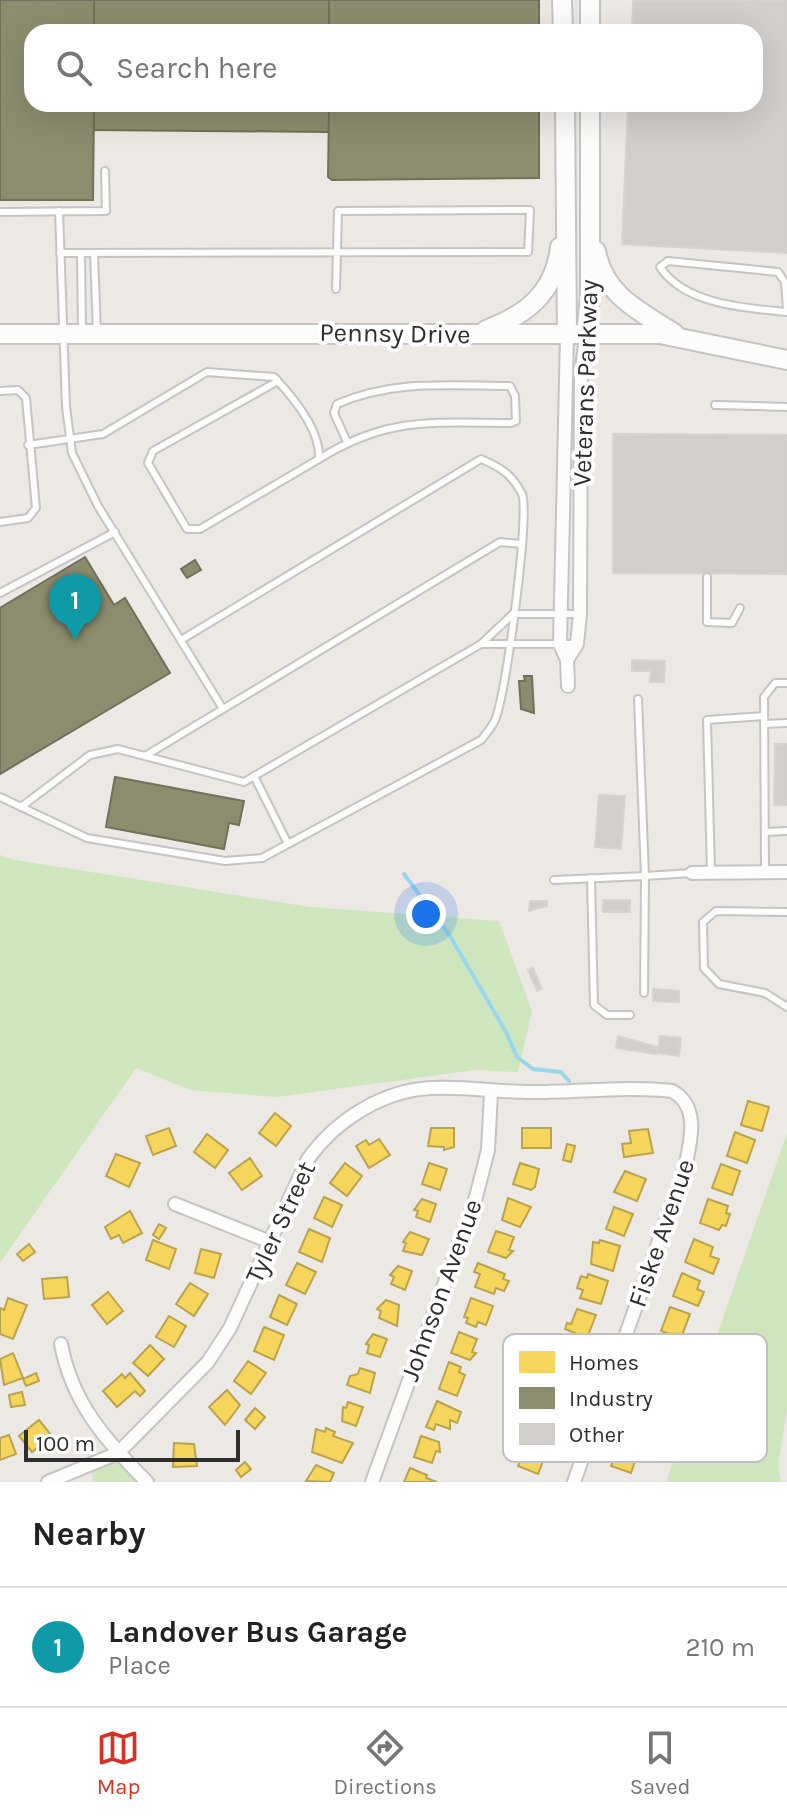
<!DOCTYPE html>
<html lang="en">
<head>
<meta charset="utf-8">
<style>
	body { margin:0; font-family:Karla,sans-serif; background:#f2f2f2; color:#222 }
	.scale { position:absolute; left:24px; bottom:20px; width:216px; box-sizing:border-box; padding-left:8px; border:4px solid #2e2e2e; border-top:0; font-size:22px; line-height:28px; white-space:nowrap; color:#2e2e2e; -webkit-text-stroke:6px #fff; paint-order:stroke }
	.you { position:absolute; left:426px; top:914px; width:28px; height:28px; margin:-20px; border:6px solid #fff; border-radius:50%; background:#1a73e8; box-shadow:0 0 0 12px #1a73e833 }
	.badge { display:grid; place-items:center; width:52px; height:52px; border-radius:50%; background:#d93025; color:#fff; font-size:26px; font-weight:700 }
	.pin { position:absolute; translate:-50% -66px; filter:drop-shadow(0 2px 4px #0008) }
	.pin::after { content:''; position:absolute; top:42px; width:28px; height:24px; background:inherit; clip-path:polygon(0 0,100% 0,50% 100%) }
	.list { margin:0; padding:0; list-style:none }
	h2 { display:flex; justify-content:space-between; align-items:center; height:104px; margin:0; padding:0 32px; font-size:34px }
	h2 small { font-size:26px; font-weight:400; color:#767676 }
	.list li { display:grid; grid-template-columns:52px 1fr auto; gap:24px; align-items:center; box-sizing:border-box; height:120px; padding:0 32px; border-top:2px solid #e0e0e0 }
	.list b { display:block; font-size:30px; white-space:nowrap }
	.list p { margin:0; font-size:26px; white-space:nowrap; color:#767676 }
	.list em { font-size:26px; font-style:normal; color:#767676 }
	.icon { flex:none; width:44px; height:44px; fill:none; stroke:currentColor; stroke-width:2; stroke-linecap:round; stroke-linejoin:round }
	.map { position:relative; flex:none; width:787px; height:1482px; overflow:hidden }
	.search { position:absolute; background:#fff; box-shadow:0 8px 32px #0002; left:24px; right:24px; top:24px; height:88px; display:flex; align-items:center; gap:20px; box-sizing:border-box; padding:0 28px; border-radius:24px; color:#767676; font-size:30px }
	.sheet { height:224px; background:#fff }
	nav { display:flex; justify-content:space-around; align-items:center; box-sizing:border-box; height:112px; border-top:2px solid #e0e0e0; background:#fff; font-size:22px; color:#767676 }
	nav a { display:grid; justify-items:center; gap:4px }
	nav .on { color:#d93025 }
	.map>svg:first-child { display:block }
	.green { fill:#cee6be }
	.homes { fill:#f6d55c; stroke:#baa34e; stroke-width:2 }
	.industry { fill:#8c8c6e; stroke:#70705b; stroke-width:2 }
	.lines { fill:none; stroke-linecap:round; stroke-linejoin:round }
	.stream { stroke:#99d6ec; stroke-width:4 }
	.building { fill:#d1cecb; stroke:#d7d4d0; stroke-width:2 }
	.service-casing { stroke:#c5c4c5; stroke-width:10 }
	.minor-casing { stroke:#c5c4c5; stroke-width:16 }
	.secondary-casing { stroke:#c5c4c5; stroke-width:22 }
	.service { stroke:#fcfcfb; stroke-width:6 }
	.minor { stroke:#fcfcfb; stroke-width:12 }
	.secondary { stroke:#fcfcfb; stroke-width:18 }
	.labels { text-anchor:middle; stroke-width:8; stroke-linejoin:round; paint-order:stroke }
	.street-label { font-size:26px; fill:#2e2e2e; stroke:#fff }
	.key { fill:#fff; stroke:#c0c0c0; stroke-width:2 }
	.key-label { font-size:22px; fill:#2e2e2e }
</style>
</head>
<body>
<div class="map">
<svg width="787" height="1482" viewBox="0 0 787 1482">
	<rect width="100%" height="100%" fill="#ece8e4"/>
	<g class="green">
		<polygon points="0,855 16,860 310,907 499,921 532,1011 518,1072 475,1070 277,1097 190,1090 136,1068 0,1263"/>
		<polygon points="787,1133 787,1410 778,1466 781,1482 666,1482"/>
		<polygon points="121,1462 139,1482 93,1482 92,1473 98,1465"/>
	</g>
	<g class="homes">
		<polygon points="748,1101 769,1107 762,1131 741,1125"/>
		<polygon points="275,1113 291,1126 276,1146 259,1133"/>
		<polygon points="169,1128 176,1146 153,1155 146,1136"/>
		<polygon points="431,1128 454,1128 454,1147 444,1150 444,1147 428,1146"/>
		<rect x="522" y="1128" width="29" height="20"/>
		<polygon points="648,1129 653,1153 624,1157 622,1144 631,1143 629,1131"/>
		<polygon points="735,1132 755,1140 747,1163 727,1156"/>
		<polygon points="207,1134 228,1150 215,1168 194,1152"/>
		<polygon points="379,1139 390,1155 369,1168 356,1146 366,1140 369,1145"/>
		<polygon points="567,1144 575,1146 571,1162 563,1160"/>
		<polygon points="116,1154 140,1163 129,1187 106,1176"/>
		<polygon points="250,1158 262,1176 242,1190 229,1173"/>
		<polygon points="345,1163 362,1176 347,1196 330,1183"/>
		<polygon points="429,1163 447,1169 440,1190 422,1184"/>
		<polygon points="520,1163 539,1169 535,1187 531,1190 513,1184"/>
		<polygon points="721,1164 740,1171 732,1195 712,1188"/>
		<polygon points="625,1171 646,1179 637,1201 614,1192"/>
		<polygon points="324,1197 342,1205 332,1227 314,1218"/>
		<polygon points="508,1198 531,1207 520,1227 502,1220"/>
		<polygon points="422,1199 436,1204 430,1222 416,1217 418,1211 414,1210"/>
		<polygon points="708,1199 728,1206 726,1213 730,1214 726,1226 722,1225 719,1230 700,1223"/>
		<polygon points="614,1207 633,1214 624,1236 606,1229"/>
		<polygon points="130,1211 142,1233 123,1243 119,1235 111,1239 105,1227"/>
		<polygon points="159,1224 166,1228 159,1239 153,1235"/>
		<polygon points="309,1229 330,1238 322,1262 299,1252"/>
		<polygon points="496,1231 514,1237 509,1250 513,1251 506,1258 488,1252"/>
		<polygon points="410,1232 429,1239 422,1255 403,1251 406,1243 403,1242"/>
		<polygon points="694,1239 713,1247 710,1256 719,1259 713,1274 685,1262"/>
		<polygon points="153,1240 176,1249 169,1269 146,1260"/>
		<polygon points="600,1240 620,1246 613,1271 591,1264 593,1242 599,1243"/>
		<polygon points="29,1244 35,1252 23,1261 17,1254"/>
		<polygon points="201,1249 221,1254 214,1278 195,1273"/>
		<polygon points="297,1263 316,1272 305,1294 286,1285"/>
		<polygon points="478,1263 505,1274 503,1279 509,1281 504,1291 496,1288 494,1294 475,1287 480,1274 474,1272"/>
		<polygon points="398,1266 412,1271 405,1290 391,1284 394,1277 390,1275"/>
		<polygon points="682,1273 700,1281 697,1289 704,1292 698,1306 673,1296"/>
		<polygon points="588,1274 608,1281 601,1304 580,1298 583,1290 577,1288 581,1276 587,1278"/>
		<polygon points="67,1277 69,1297 44,1299 42,1279"/>
		<polygon points="190,1283 208,1294 194,1316 176,1304"/>
		<polygon points="108,1292 123,1311 107,1324 92,1305"/>
		<polygon points="279,1295 297,1304 287,1325 270,1317"/>
		<polygon points="8,1298 27,1305 13,1339 0,1334 0,1308 4,1310"/>
		<polygon points="471,1298 493,1306 486,1325 478,1322 476,1327 466,1323 468,1318 464,1317"/>
		<polygon points="386,1300 399,1305 397,1326 379,1318 381,1311 377,1309"/>
		<polygon points="670,1307 690,1314 681,1338 661,1331"/>
		<polygon points="577,1309 596,1315 587,1338 565,1329 567,1323 571,1324"/>
		<polygon points="169,1316 186,1326 174,1347 156,1337"/>
		<polygon points="264,1327 284,1335 274,1360 254,1351"/>
		<polygon points="459,1332 477,1339 472,1352 476,1353 470,1360 451,1353"/>
		<polygon points="373,1334 387,1339 380,1357 367,1353 369,1345 366,1344"/>
		<polygon points="150,1345 164,1359 148,1376 133,1363"/>
		<polygon points="13,1353 23,1378 4,1385 0,1359"/>
		<polygon points="248,1361 266,1373 251,1394 234,1381"/>
		<polygon points="449,1362 461,1367 459,1372 465,1375 457,1396 439,1389"/>
		<polygon points="360,1368 375,1373 370,1393 347,1385 350,1376 358,1374"/>
		<polygon points="36,1373 39,1381 26,1386 23,1379"/>
		<polygon points="130,1373 145,1391 140,1396 135,1391 117,1407 103,1391 122,1374 125,1378"/>
		<polygon points="227,1390 240,1405 225,1425 209,1407"/>
		<polygon points="22,1392 25,1405 11,1407 9,1395"/>
		<polygon points="437,1401 461,1412 457,1423 450,1420 450,1429 436,1424 434,1430 426,1427"/>
		<polygon points="348,1402 363,1407 356,1426 342,1421 343,1407 346,1408"/>
		<polygon points="255,1408 265,1417 255,1429 245,1420"/>
		<polygon points="39,1420 52,1436 32,1452 19,1436"/>
		<polygon points="326,1428 335,1432 333,1436 353,1443 342,1463 312,1452 316,1429 325,1432"/>
		<polygon points="9,1435 16,1454 0,1460 0,1438"/>
		<polygon points="421,1436 439,1442 440,1452 436,1451 432,1463 414,1457"/>
		<polygon points="519,1440 547,1451 538,1474 518,1466 523,1454 515,1451"/>
		<polygon points="174,1443 194,1444 197,1466 173,1467"/>
		<polygon points="620,1443 639,1450 631,1473 611,1466"/>
		<polygon points="245,1462 251,1469 241,1477 236,1470"/>
		<polygon points="316,1465 334,1473 330,1482 306,1481"/>
		<polygon points="410,1468 427,1475 426,1478 437,1482 404,1482"/>
	</g>
	<g class="industry">
		<polygon points="0,0 94,0 94,32 32,32 32,104 94,104 93,200 0,200"/>
		<rect x="94" y="0" width="235" height="32"/>
		<polygon points="329,0 539,0 539,32 329,31"/>
		<polygon points="94,104 329,104 329,132 94,130"/>
		<rect x="329" y="104" width="210" height="6"/>
		<polygon points="329,110 539,110 539,178 332,180 328,177"/>
		<polygon points="85,557 114,605 125,598 170,673 0,774 0,608"/>
		<polygon points="195,560 201,570 187,578 181,569"/>
		<polygon points="524,676 532,676 534,713 521,709 519,681 525,681"/>
		<polygon points="115,777 244,801 239,825 229,823 224,849 106,827"/>
	</g>
	<g class="lines">
		<polyline class="stream" points="404,874 450,936 506,1032 517,1057 533,1069 561,1072 569,1081"/>
	</g>
	<g class="building">
		<polygon points="633,0 787,0 787,253 622,244 628,104 755,104 755,32 632,32"/>
		<polygon points="613,434 787,435 787,574 613,573"/>
		<polygon points="632,660 665,661 664,682 650,682 651,671 632,671"/>
		<polygon points="775,744 787,744 787,805 774,805"/>
		<polygon points="599,795 625,796 621,849 595,847"/>
		<rect x="603" y="900" width="27" height="12"/>
		<polygon points="530,901 547,901 547,906 529,911"/>
		<polygon points="533,968 542,989 537,991 528,970"/>
		<polygon points="653,989 679,991 679,1002 653,1001"/>
		<polygon points="618,1036 657,1047 656,1054 616,1048"/>
		<polygon points="660,1036 681,1038 679,1056 658,1053"/>
	</g>
	<g class="lines">
		<g class="service-casing">
			<g id="service">
				<polyline points="59,211 66,407 72,453 98,506 223,709"/>
				<polyline points="0,212 106,211 105,171"/>
				<polyline points="60,253 528,252 530,210 338,211 336,289"/>
				<polyline points="81,253 82,330"/>
				<polyline points="94,253 97,333"/>
				<path d="M787,310L785,282L778,272L668,261L660,267C685,305 746,308 787,312"/>
				<polyline points="0,391 18,390 26,398 36,508 28,518 0,522"/>
				<polyline points="715,405 787,407"/>
				<path d="M28,445L103,434L207,372L274,377C293,397 321,430 319,459L200,529H187L148,463L153,451L278,381"/>
				<path d="M319,459C388,416 433,423 511,423L516,421L515,396L510,386C450,386 394,379 337,404L334,413L347,442"/>
				<polyline points="707,577 707,622 732,623 740,608"/>
				<polyline points="0,593 115,532"/>
				<polyline points="481,644 577,644"/>
				<polyline points="638,699 645,876 692,873"/>
				<polyline points="764,724 787,723"/>
				<polyline points="145,756 500,542 522,544"/>
				<polyline points="254,776 288,844"/>
				<path d="M0,797L87,838L225,861L262,858L481,740C486,734 492,727 495,720C506,697 530,512 522,494C512,474 500,467 481,459L181,640"/>
				<polyline points="21,807 90,755 118,749 244,782 481,644 513,614 580,614"/>
				<polyline points="765,832 787,831"/>
				<polyline points="711,872 707,720 764,716"/>
				<polyline points="765,872 764,697 775,683 787,683"/>
				<polyline points="591,878 594,1005 607,1015 630,1015"/>
				<polyline points="554,880 645,876 644,993"/>
				<polyline points="787,912 716,911 703,922 704,968 719,984 765,993 787,1007"/>
			</g>
		</g>
		<g class="minor-casing">
			<g id="minor">
				<polyline points="567,336 560,644 567,660 568,686"/>
				<polyline points="567,660 577,644 580,614 581,377 586,336"/>
				<polyline points="692,873 787,872"/>
				<polyline points="175,1204 268,1241"/>
				<path d="M61,1344C72,1403 106,1441 147,1482"/>
				<path d="M48,1482L118,1453L208,1362L230,1328L308,1159C336,1120 383,1090 432,1088C467,1086 502,1093 537,1092C581,1092 628,1086 672,1091C700,1106 691,1141 685,1167L574,1482"/>
				<polyline points="372,1482 476,1197 488,1150 491,1093"/>
			</g>
		</g>
		<g class="secondary-casing">
			<g id="secondary">
				<polyline points="562,0 563,32"/>
				<polyline points="590,32 590,0"/>
				<polyline points="565,104 567,336"/>
				<path d="M596,251C604,295 639,311 674,333"/>
				<path d="M486,330C526,315 555,293 560,247"/>
				<polyline points="0,334 660,334 787,360"/>
				<polyline points="586,336 590,296 590,104"/>
			</g>
		</g>
		<use href="#service" class="service"/>
		<use href="#minor" class="minor"/>
		<use href="#secondary" class="secondary"/>
	</g>
	<g class="labels">
		<g class="street-label">
			<text transform="translate(395 333) rotate(1)" y="9">Pennsy Drive</text>
			<text transform="translate(585 383) rotate(-88)" y="9">Veterans Parkway</text>
			<text transform="translate(280 1222) rotate(-65)" y="9">Tyler Street</text>
			<text transform="translate(661 1233) rotate(-71)" y="9">Fiske Avenue</text>
			<text transform="translate(441 1290) rotate(-70)" y="9">Johnson Avenue</text>
		</g>
	</g>
	<rect x="503" y="1334" width="264" height="128" rx="12" class="key"/>
	<rect x="519" y="1351" width="36" height="22" fill="#f6d55c"/>
	<rect x="519" y="1387" width="36" height="22" fill="#8c8c6e"/>
	<rect x="519" y="1423" width="36" height="22" fill="#d1cecb"/>
	<g class="key-label">
		<text x="569" y="1370">Homes</text>
		<text x="569" y="1406">Industry</text>
		<text x="569" y="1442">Other</text>
	</g>
</svg>
<div class="scale">100 m</div>
<div class="you"></div>
<div class="pin badge" style="left:75px;top:640px;background:#0f9aa8">1</div>
<div class="search"><svg class="icon" aria-label="search" viewBox="0 0 24 24"><circle cx="10" cy="10" r="6"/><path d="M15 15l6 6"/></svg>Search here</div>
</div>
<section class="sheet">
<h2>Nearby<small></small></h2>
<ul class="list">
<li><span class="badge" style="background:#0f9aa8">1</span><div><b>Landover Bus Garage</b><p>Place</p></div><em>210 m</em></li>
</ul>
</section>
<nav>
<a class="on"><svg class="icon" aria-label="map" viewBox="0 0 24 24"><path d="M3 6l6-2 6 2 6-2v14l-6 2-6-2-6 2zM9 4v14M15 6v14"/></svg>Map</a>
<a><svg class="icon" aria-label="directions" viewBox="0 0 24 24"><path d="M12 3l9 9-9 9-9-9zM9 14v-3h6M13 9l2 2-2 2"/></svg>Directions</a>
<a><svg class="icon" aria-label="saved" viewBox="0 0 24 24"><path d="M7 4h10v16l-5-4-5 4z"/></svg>Saved</a>
</nav>
</body>
</html>
